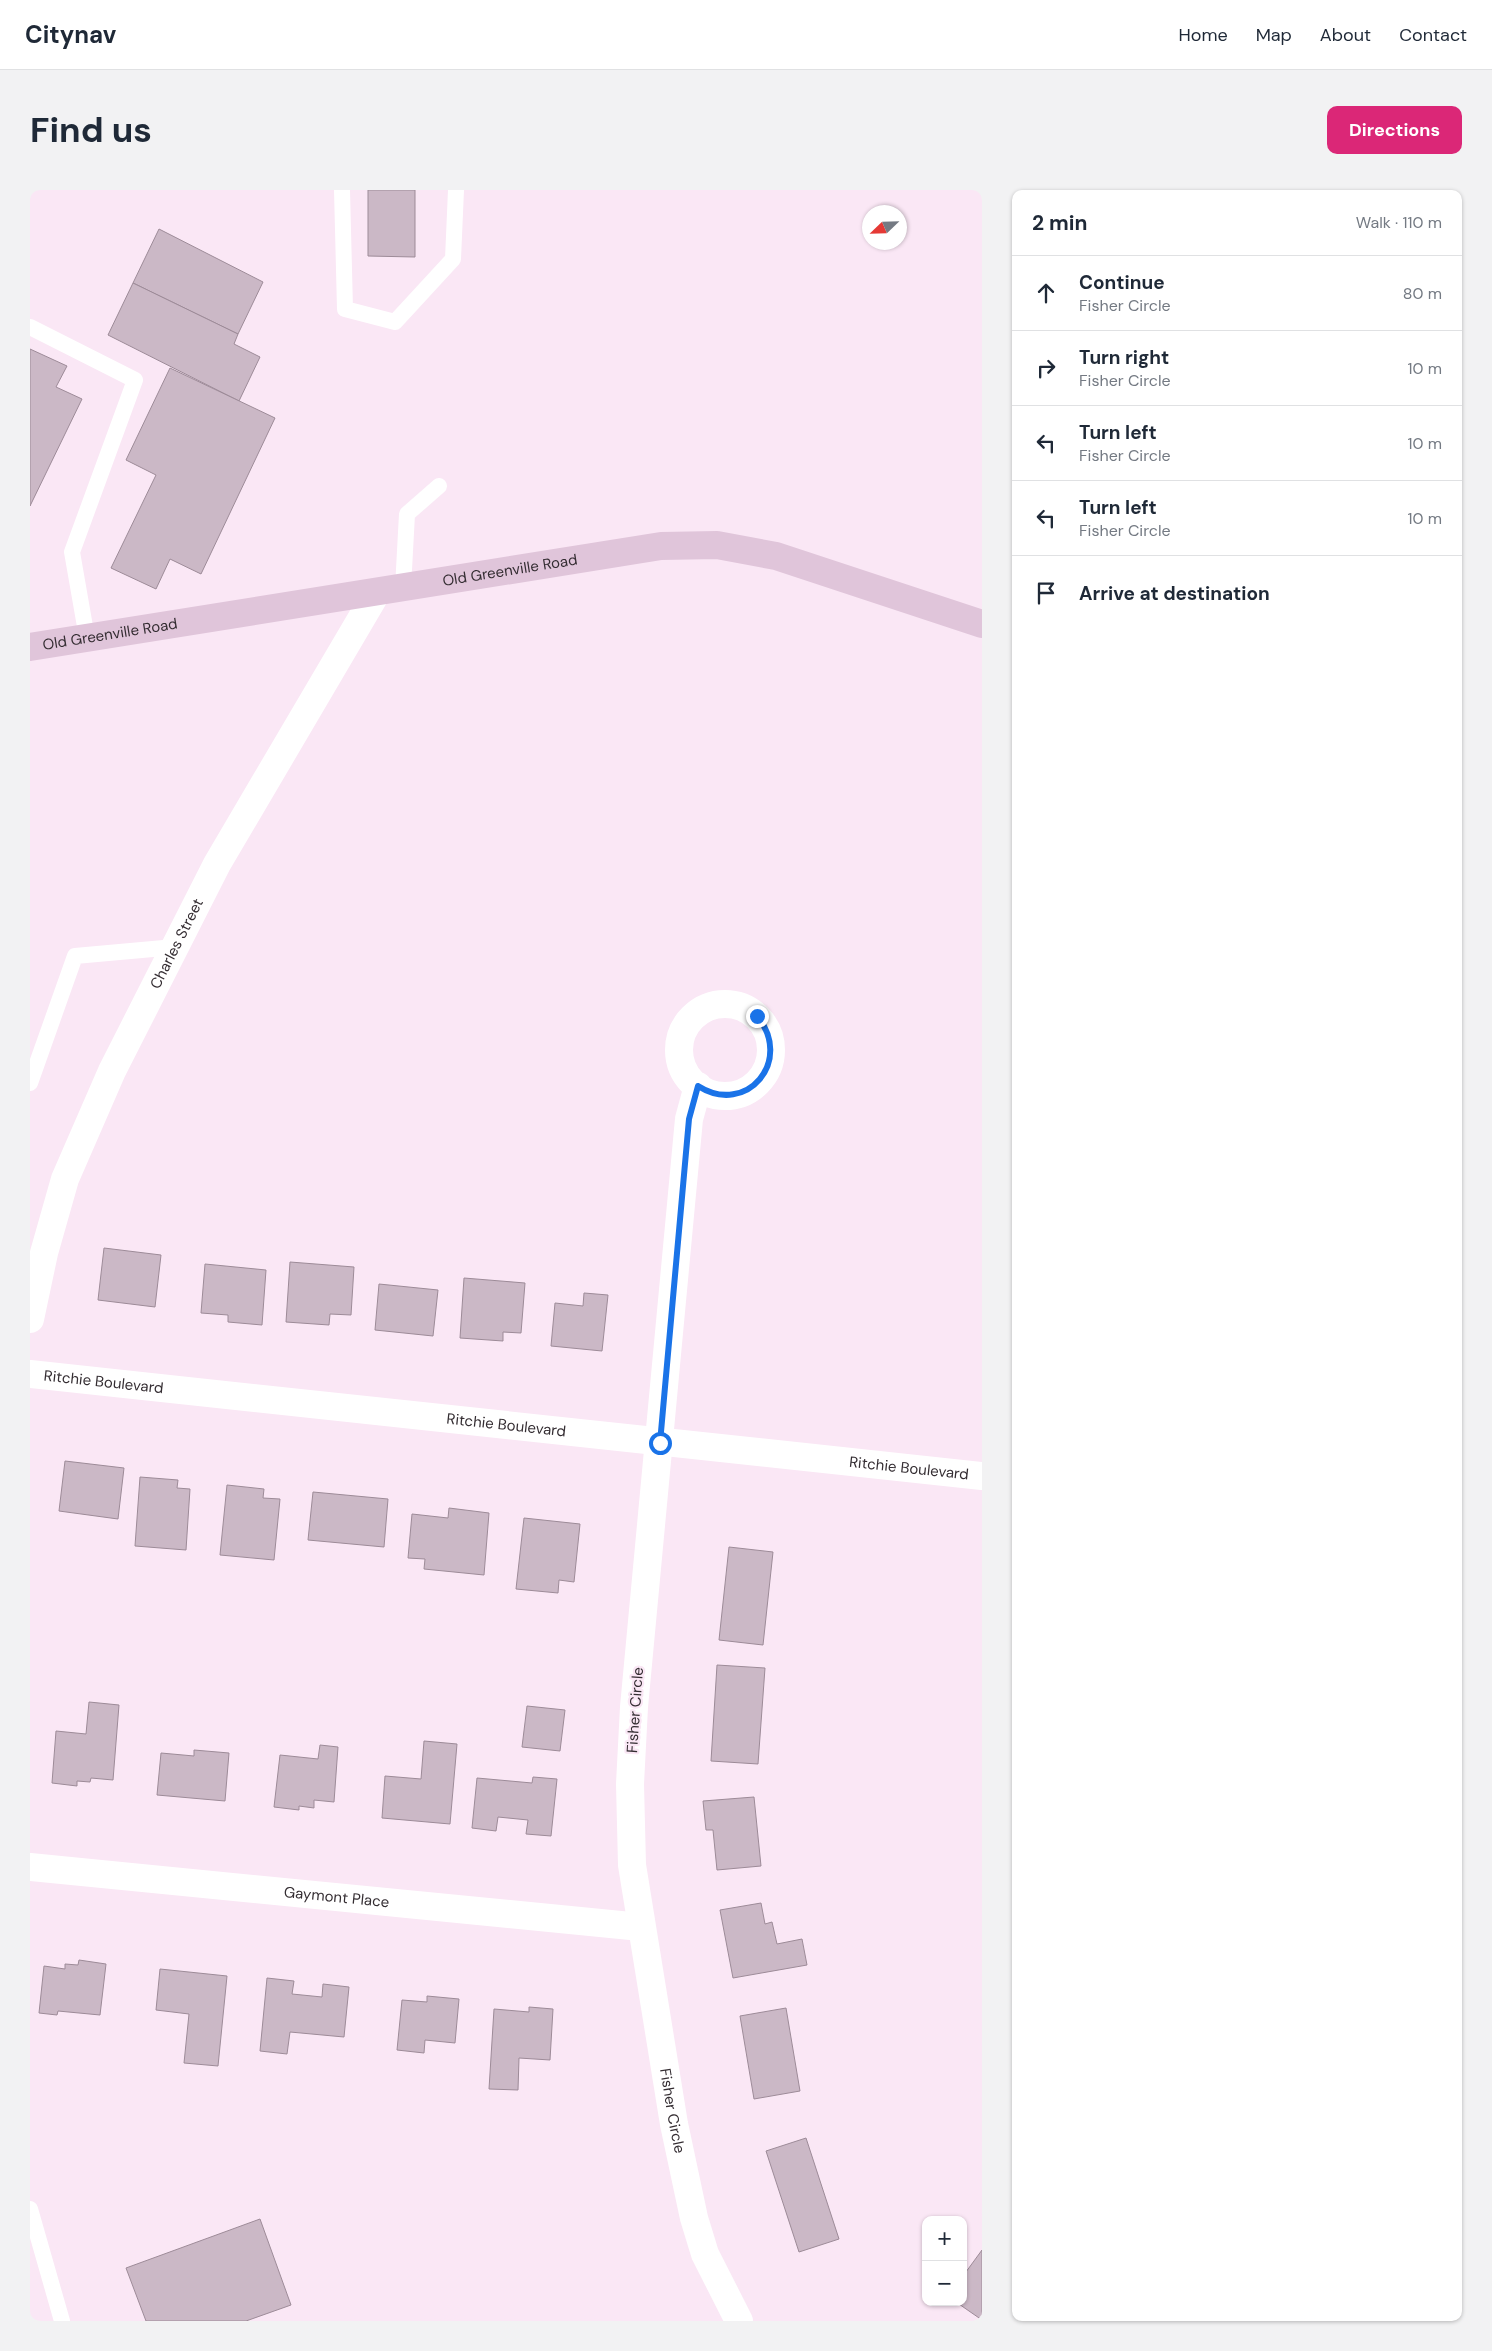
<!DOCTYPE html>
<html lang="en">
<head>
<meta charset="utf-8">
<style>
	body { margin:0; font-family:"DM Sans",sans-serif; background:#f2f2f3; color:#1f2937 }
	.controls { position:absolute; right:15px; bottom:15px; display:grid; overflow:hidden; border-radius:10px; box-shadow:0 1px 4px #0004 }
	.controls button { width:45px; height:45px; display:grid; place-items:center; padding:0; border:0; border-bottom:1px solid #e0e1e3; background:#fff; color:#1f2937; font:25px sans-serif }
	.compass { position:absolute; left:832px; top:15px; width:45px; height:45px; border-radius:50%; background:#fff; box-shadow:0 1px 4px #0004; rotate:247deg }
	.stop { position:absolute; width:15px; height:15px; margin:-11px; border:4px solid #1a73e8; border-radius:50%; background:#fff }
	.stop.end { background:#1a73e8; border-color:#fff; box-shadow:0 1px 5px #0008 }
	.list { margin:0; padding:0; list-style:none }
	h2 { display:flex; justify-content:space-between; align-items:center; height:65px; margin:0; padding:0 20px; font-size:21px }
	h2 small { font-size:16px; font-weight:400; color:#747a83 }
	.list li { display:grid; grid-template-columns:32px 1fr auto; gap:15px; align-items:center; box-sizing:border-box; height:75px; padding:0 20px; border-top:1px solid #e0e1e3 }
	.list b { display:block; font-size:19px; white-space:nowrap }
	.list p { margin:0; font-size:16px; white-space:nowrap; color:#747a83 }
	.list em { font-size:16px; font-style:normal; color:#747a83 }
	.icon { flex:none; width:28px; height:28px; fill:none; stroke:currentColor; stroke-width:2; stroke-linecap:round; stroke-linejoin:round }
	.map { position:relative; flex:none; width:952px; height:2131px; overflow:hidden; border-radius:10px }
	header { display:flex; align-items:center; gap:30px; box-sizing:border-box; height:70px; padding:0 25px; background:#fff; border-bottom:1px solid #e0e1e3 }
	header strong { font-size:24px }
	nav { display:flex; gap:28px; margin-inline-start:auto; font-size:18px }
	.intro { display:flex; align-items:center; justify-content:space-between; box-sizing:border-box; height:120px; padding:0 30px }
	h1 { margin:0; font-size:35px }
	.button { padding:12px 22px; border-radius:10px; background:#db2777; color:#fff; font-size:18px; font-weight:700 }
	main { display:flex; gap:30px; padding:0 30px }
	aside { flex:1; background:#fff; border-radius:10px; box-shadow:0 1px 4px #0004 }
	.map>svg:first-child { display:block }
	.building { fill:#cbb8c6; stroke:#9d8b98 }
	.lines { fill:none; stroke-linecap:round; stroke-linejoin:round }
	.lane { stroke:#fff; stroke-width:16 }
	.street { stroke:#fff; stroke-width:28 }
	.secondary { stroke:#e0c5da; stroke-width:28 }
	.route { stroke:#1a73e8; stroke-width:6 }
	.labels { text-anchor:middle; stroke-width:4.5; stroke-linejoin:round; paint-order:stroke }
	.street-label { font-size:15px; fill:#342d32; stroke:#fae7f5 }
</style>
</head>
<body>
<header>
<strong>Citynav</strong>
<nav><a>Home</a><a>Map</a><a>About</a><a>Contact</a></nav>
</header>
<div class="intro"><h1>Find us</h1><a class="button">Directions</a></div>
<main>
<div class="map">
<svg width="952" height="2131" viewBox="0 0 952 2131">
	<rect width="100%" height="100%" fill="#fae7f5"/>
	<g class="building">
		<polygon points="338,0 385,0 385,67 338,66"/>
		<polygon points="129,39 233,92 208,144 103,93"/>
		<polygon points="103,93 208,144 204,154 230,167 209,211 78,145"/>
		<polygon points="0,159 37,176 26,197 52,209 0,316"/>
		<polygon points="140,178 245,228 171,384 140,369 126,399 81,378 126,285 96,270"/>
		<polygon points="74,1058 131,1065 125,1117 68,1110"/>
		<polygon points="260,1072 324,1077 321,1125 300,1124 299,1135 256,1132"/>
		<polygon points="175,1074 236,1080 232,1135 198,1132 198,1125 171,1123"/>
		<polygon points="434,1088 495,1093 491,1143 473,1142 473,1151 430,1148"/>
		<polygon points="349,1094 408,1100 403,1146 345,1140"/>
		<polygon points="554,1103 578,1105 572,1161 521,1156 525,1113 553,1116"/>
		<polygon points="35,1271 94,1278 88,1329 29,1321"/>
		<polygon points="110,1287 148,1290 147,1298 160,1299 156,1360 105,1356"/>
		<polygon points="197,1295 234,1299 233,1308 250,1309 244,1370 190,1365"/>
		<polygon points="283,1302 358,1309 354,1357 278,1350"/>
		<polygon points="419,1318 459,1323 454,1385 394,1379 395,1369 378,1368 382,1324 418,1328"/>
		<polygon points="494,1328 550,1334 544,1392 529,1390 528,1403 486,1399"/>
		<polygon points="699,1357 743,1362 733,1455 689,1450"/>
		<polygon points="687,1475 735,1478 728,1574 681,1571"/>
		<polygon points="59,1512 89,1515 83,1590 61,1588 60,1592 47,1591 47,1596 22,1593 26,1541 56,1544"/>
		<polygon points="497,1516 535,1520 530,1561 492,1557"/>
		<polygon points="394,1551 427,1554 420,1634 352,1628 355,1586 391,1589"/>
		<polygon points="290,1555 308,1557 304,1612 284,1610 284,1618 269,1616 269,1620 244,1617 250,1565 288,1569"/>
		<polygon points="164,1560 199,1563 195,1611 127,1605 131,1563 164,1566"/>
		<polygon points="503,1587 527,1589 521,1646 496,1644 498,1630 468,1627 466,1641 442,1638 447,1588 502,1593"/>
		<polygon points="724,1607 731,1676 687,1680 683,1640 676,1640 673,1611"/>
		<polygon points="731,1713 735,1734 742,1732 747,1754 772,1749 777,1775 703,1788 690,1720"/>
		<polygon points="49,1770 76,1774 70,1825 28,1821 27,1825 9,1823 14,1776 35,1779 35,1774 48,1775"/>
		<polygon points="130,1779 197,1786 188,1876 154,1873 159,1824 126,1820"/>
		<polygon points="237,1788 264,1791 262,1804 292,1807 293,1794 319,1797 314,1847 260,1842 257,1864 230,1861"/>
		<polygon points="397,1806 429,1809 425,1853 395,1850 394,1863 367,1860 372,1810 397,1812"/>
		<polygon points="499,1817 523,1819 520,1870 489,1868 488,1900 459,1899 464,1819 499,1822"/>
		<polygon points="756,1818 770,1901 724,1909 710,1826"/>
		<polygon points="776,1948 809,2049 769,2062 736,1961"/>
		<polygon points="230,2029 261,2115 216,2131 116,2131 96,2078"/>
		<polygon points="952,2060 952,2130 926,2112 933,2112 933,2086"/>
	</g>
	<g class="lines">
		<g class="lane">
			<polyline points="312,0 315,119 365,132 423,69 426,0"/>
			<polyline points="0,137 105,190 42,362 57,448"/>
			<polyline points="373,398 377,324 409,296"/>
			<polyline points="0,893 45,766 145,757"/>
			<polyline points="0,2019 32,2131"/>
		</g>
		<g class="street">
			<circle cx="695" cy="860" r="46"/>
			<path id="s1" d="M668,896L659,929L604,1517L600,1594L602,1675L644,1934L664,2028L675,2064L709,2131"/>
			<path id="s2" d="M0,1129L14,1063L35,989L82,881L187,674L347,402"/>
			<path id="s3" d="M0,1184L952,1286"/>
			<path id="s4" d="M0,1677L611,1737"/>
		</g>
		<path class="secondary" id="s5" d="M0,457L631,356L687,355L746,366L952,434"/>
	</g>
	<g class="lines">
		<path class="route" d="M630,1253L659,929L668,896C717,927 764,870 727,826"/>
	</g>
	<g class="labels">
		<g class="street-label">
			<text dy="5" stroke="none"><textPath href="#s5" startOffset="486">Old Greenville Road</textPath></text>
			<text dy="5" stroke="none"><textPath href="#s5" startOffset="81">Old Greenville Road</textPath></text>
			<text dy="5" stroke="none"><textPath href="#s2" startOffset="405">Charles Street</textPath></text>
			<text dy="5" stroke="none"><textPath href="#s3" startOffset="74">Ritchie Boulevard</textPath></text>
			<text dy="5" stroke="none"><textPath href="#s3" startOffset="479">Ritchie Boulevard</textPath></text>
			<text dy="5" stroke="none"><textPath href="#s3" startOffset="884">Ritchie Boulevard</textPath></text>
			<text transform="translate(605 1520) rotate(-86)" y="5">Fisher Circle</text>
			<text dy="5" stroke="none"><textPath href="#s4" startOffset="308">Gaymont Place</textPath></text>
			<text dy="5" stroke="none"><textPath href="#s1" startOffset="1032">Fisher Circle</textPath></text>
		</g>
	</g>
</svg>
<div class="controls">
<button>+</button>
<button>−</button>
</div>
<svg class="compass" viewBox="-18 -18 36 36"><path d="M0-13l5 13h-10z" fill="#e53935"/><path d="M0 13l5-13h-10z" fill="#747a83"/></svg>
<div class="stop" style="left:630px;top:1253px"></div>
<div class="stop end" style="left:727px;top:826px"></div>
</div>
<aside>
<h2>2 min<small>Walk · 110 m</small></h2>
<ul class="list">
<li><svg class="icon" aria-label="ahead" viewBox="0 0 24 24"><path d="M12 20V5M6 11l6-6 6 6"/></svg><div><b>Continue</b><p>Fisher Circle</p></div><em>80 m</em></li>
<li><svg class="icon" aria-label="right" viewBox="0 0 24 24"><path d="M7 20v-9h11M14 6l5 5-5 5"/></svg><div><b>Turn right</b><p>Fisher Circle</p></div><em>10 m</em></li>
<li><svg class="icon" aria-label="left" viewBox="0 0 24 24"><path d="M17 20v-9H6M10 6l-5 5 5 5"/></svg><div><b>Turn left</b><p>Fisher Circle</p></div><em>10 m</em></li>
<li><svg class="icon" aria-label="left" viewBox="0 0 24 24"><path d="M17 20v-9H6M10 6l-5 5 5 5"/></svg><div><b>Turn left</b><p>Fisher Circle</p></div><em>10 m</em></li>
<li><svg class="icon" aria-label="arrive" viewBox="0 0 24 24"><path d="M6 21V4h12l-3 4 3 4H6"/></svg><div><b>Arrive at destination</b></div></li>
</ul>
</aside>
</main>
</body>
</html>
